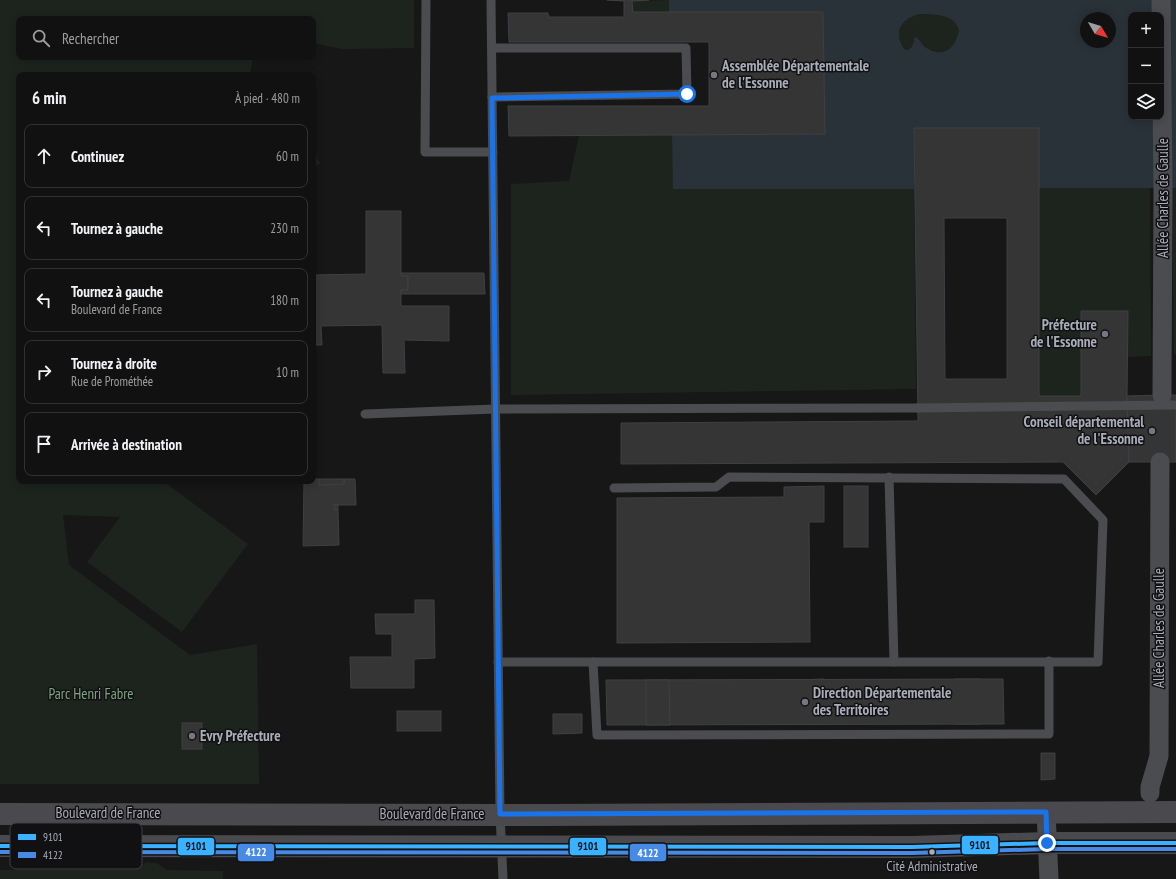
<!DOCTYPE html>
<html lang="fr">
<head>
<meta charset="utf-8">
<style>
	body { margin:0; font-family:"PT Sans Narrow",sans-serif; background:#1e1f1f; color:#f1f3f6 }
	.controls { position:absolute; right:12px; top:12px; display:grid; overflow:hidden; border-radius:8px; box-shadow:0 2px 10px #0003 }
	.controls button { width:36px; height:36px; display:grid; place-items:center; padding:0; border:0; border-bottom:1px solid #303131; background:#111; color:#f1f3f6; font:20px sans-serif }
	.compass { position:absolute; left:1080px; top:12px; width:36px; height:36px; border-radius:50%; background:#111; box-shadow:0 2px 10px #0003; rotate:128deg }
	.stop { position:absolute; width:12px; height:12px; margin:-9px; border:3px solid #1a73e8; border-radius:50%; background:#fff }
	.stop.end { background:#1a73e8; border-color:#fff; box-shadow:0 1px 4px #0008 }
	.list { margin:0; padding:0; list-style:none }
	h2 { display:flex; justify-content:space-between; align-items:center; height:52px; margin:0; padding:0 16px; font-size:17px }
	h2 small { font-size:13px; font-weight:400; color:#9c9d9f }
	.list li { display:grid; grid-template-columns:26px 1fr auto; gap:12px; align-items:center; box-sizing:border-box; height:64px; margin:0 8px 8px; padding:0 8px; border:1px solid #303131; border-radius:8px }
	.list b { display:block; font-size:15px; white-space:nowrap }
	.list p { margin:0; font-size:13px; white-space:nowrap; color:#9c9d9f }
	.list em { font-size:13px; font-style:normal; color:#9c9d9f }
	.icon { flex:none; width:22px; height:22px; fill:none; stroke:currentColor; stroke-width:2; stroke-linecap:round; stroke-linejoin:round }
	.map { position:relative; flex:none; width:1176px; height:879px; overflow:hidden }
	.search { position:absolute; background:#111; box-shadow:0 2px 10px #0003; left:16px; top:16px; width:300px; height:44px; display:flex; align-items:center; gap:10px; box-sizing:border-box; padding:0 14px; border-radius:8px; color:#9c9d9f; font-size:15px }
	.panel { position:absolute; background:#111; box-shadow:0 2px 10px #0003; left:16px; top:72px; width:300px; height:412px; border-radius:8px }
	.map>svg:first-child { display:block }
	.green { fill:#1d241e }
	.water { fill:#2a3239; fill-rule:evenodd }
	.building { fill:#353536; stroke:#3f4043; fill-rule:evenodd }
	.lines { fill:none; stroke-linecap:round; stroke-linejoin:round }
	.street-tunnel { stroke:#343537; stroke-width:19; stroke-dasharray:19 10; stroke-linecap:butt }
	.lane { stroke:#4b4c50; stroke-width:9 }
	.street { stroke:#4b4c50; stroke-width:19 }
	.secondary { stroke:#4a4a4e; stroke-width:22 }
	.lane-bridge { stroke:#4b4c50; stroke-width:9 }
	.bus-1-casing { stroke:#111113; stroke-width:7 }
	.bus-2-casing { stroke:#111113; stroke-width:7 }
	.bus-1 { stroke:#3bb2ff; stroke-width:4 }
	.bus-2 { stroke:#468ae6; stroke-width:4 }
	.route { stroke:#1a73e8; stroke-width:5 }
	.poi-dot { fill:#757880; stroke:#111113; stroke-width:1.5 }
	.bus-dot { fill:#a8adb8; stroke:#111113; stroke-width:1.5 }
	.labels { text-anchor:middle; stroke-width:3; stroke-linejoin:round; paint-order:stroke }
	.bus-label { font-size:14px; fill:#a8adb8; stroke:#111113 }
	.poi-label { font-size:15px; font-weight:bold; fill:#a8adb8; stroke:#111113; text-anchor:start }
	.street-label { font-size:15px; fill:#a8adb8; stroke:#111113 }
	.park-label { font-size:15px; fill:#7fa381; stroke:#111113 }
	.key { fill:#111113; stroke:#3e4045; stroke-width:1 }
	.key-label { font-size:11px; fill:#a8adb8 }
	.line-badge { stroke:#111113; stroke-width:1.5 }
	.badge-label { font-size:11px; text-anchor:middle; font-weight:bold; fill:#fff }
	.pale-badge-label { font-size:11px; text-anchor:middle; font-weight:bold; fill:#111 }
</style>
</head>
<body>
<div class="map">
<svg width="1176" height="879" viewBox="0 0 1176 879">
	<rect width="100%" height="100%" fill="#171717"/>
	<g class="green">
		<polygon points="0,0 414,0 414,48 342,49 313,43 313,19 19,19 19,57 253,57 250,75 19,75 19,481 163,481 248,544 182,632 87,562 120,517 63,515 69,565 190,655 257,644 259,784 0,784"/>
		<polygon points="669,0 669,12 633,12 632,1"/>
		<path d="M919,14C935,15 953,13 959,30C958,37 957,43 952,48C941,57 924,49 919,39L913,41V47L909,50L904,49C893,32 901,19 919,14Z"/>
		<polygon points="672,135 674,189 914,189 916,389 511,395 511,184 569,181 579,136"/>
		<polygon points="313,152 320,163 313,169"/>
		<polygon points="1039,188 1150,188 1151,356 1128,357 1128,311 1081,396 1039,396"/>
		<polygon points="1172,188 1176,188 1176,354 1174,354"/>
		<polygon points="146,862 157,863 166,870 223,871 223,879 0,879 0,870 136,870"/>
	</g>
	<path class="water" d="M669,0H1176V188H1039V128H914V189H673L672,135L825,134L823,12H669ZM919,14C935,15 953,13 959,30C956,47 945,59 927,48C921,45 921,39 915,37L912,47L908,50L904,49C893,32 901,19 919,14ZM1131,15H1161V117H1131ZM1086,18H1110V42H1086Z"/>
	<g class="building">
		<polygon points="649,0 632,1 633,12 823,12 825,134 509,136 508,106 709,106 709,42 509,42 508,13 548,13 549,17 624,17 624,1 607,0"/>
		<path d="M914,128H1039V396H1081V311H1128L1127,396L1129,462L1096,495L1063,462L621,464V423L918,421ZM944,218H1007V379H945Z"/>
		<polygon points="366,211 401,211 401,273 402,276 408,276 408,290 401,290 401,306 449,306 449,341 404,340 405,373 383,373 382,325 321,326 322,345 313,345 313,275 366,274"/>
		<polygon points="401,273 484,273 485,294 401,294 401,290 408,290 408,276 402,276"/>
		<polygon points="1162,395 1176,395 1176,462 1129,462 1127,396"/>
		<polygon points="313,479 319,479 319,485 344,484 344,479 355,479 356,505 334,505 335,510 338,510 339,545 303,546 304,481 313,481"/>
		<polygon points="319,479 344,479 344,484 319,485"/>
		<polygon points="824,486 824,522 809,522 810,642 617,643 617,498 784,497 784,487"/>
		<rect x="844" y="486" width="24" height="61"/>
		<polygon points="338,504 338,510 335,510 334,505"/>
		<polygon points="415,600 434,600 435,658 414,659 414,688 351,688 350,657 392,657 392,634 376,634 375,614 415,614"/>
		<polygon points="824,679 824,724 798,724 797,680"/>
		<rect x="955" y="679" width="25" height="45"/>
		<polygon points="1003,679 1004,724 607,725 606,680"/>
		<polygon points="646,680 669,680 670,725 646,725"/>
		<rect x="397" y="711" width="44" height="20"/>
		<polygon points="553,714 582,714 582,733 553,734"/>
		<rect x="182" y="723" width="20" height="26"/>
		<polygon points="1041,753 1055,753 1055,779 1041,780"/>
	</g>
	<g class="lines">
		<polyline class="street-tunnel" points="1160,462 1162,395"/>
		<g class="lane">
			<polyline points="426,0 425,152 493,152"/>
			<polyline points="491,0 500,814 503,879"/>
			<polyline points="492,48 686,48 687,94 492,97"/>
			<polyline points="365,414 495,409 918,408"/>
			<polyline points="889,477 894,662"/>
			<polyline points="498,662 1098,662 1103,520 1064,479 729,477 716,487 614,488"/>
			<polyline points="593,662 597,735 1049,734 1049,661"/>
		</g>
		<g class="street">
			<polyline points="1161,0 1163,188 1162,395"/>
			<polyline points="1150,793 1150,787 1159,756 1160,462"/>
			<polyline points="1046,812 1049,879"/>
		</g>
		<g class="secondary">
			<polyline points="0,814 543,815 1176,812"/>
			<polyline points="0,846 912,847 1047,843 1176,843"/>
		</g>
		<polyline class="lane-bridge" points="918,408 1174,405"/>
		<g class="bus-1-casing">
			<polyline id="bus-1" points="0,846 912,847 1047,843 1176,843"/>
		</g>
		<g class="bus-2-casing">
			<polyline id="bus-2" points="0,852 912,853 1047,849 1176,849"/>
		</g>
		<use href="#bus-1" class="bus-1"/>
		<use href="#bus-2" class="bus-2"/>
	</g>
	<g class="lines">
		<polyline class="route" points="687,94 492,98 500,814 1046,812 1047,843"/>
	</g>
	<g class="poi-dot">
		<circle cx="714" cy="75" r="4"/>
		<circle cx="1105" cy="334" r="4"/>
		<circle cx="1152" cy="431" r="4"/>
		<circle cx="805" cy="702" r="4"/>
		<circle cx="192" cy="736" r="4"/>
	</g>
	<circle class="bus-dot" cx="932" cy="852" r="3.5"/>
	<g class="labels">
		<g class="bus-label">
			<text x="932" y="871">Cité Administrative</text>
		</g>
		<g class="poi-label">
			<text x="722" y="71">Assemblée Départementale<tspan x="722" dy="17">de l'Essonne</tspan></text>
			<text x="1097" y="330" text-anchor="end">Préfecture<tspan x="1097" dy="17">de l'Essonne</tspan></text>
			<text x="1144" y="427" text-anchor="end">Conseil départemental<tspan x="1144" dy="17">de l'Essonne</tspan></text>
			<text x="813" y="698">Direction Départementale<tspan x="813" dy="17">des Territoires</tspan></text>
			<text x="200" y="741">Evry Préfecture</text>
		</g>
		<g class="street-label">
			<text transform="translate(1163 198) rotate(-90)" y="5">Allée Charles de Gaulle</text>
			<text transform="translate(1159 628) rotate(-90)" y="5">Allée Charles de Gaulle</text>
			<text x="108" y="818">Boulevard de France</text>
			<text x="432" y="819">Boulevard de France</text>
		</g>
		<g class="park-label">
			<text x="91" y="699">Parc Henri Fabre</text>
		</g>
	</g>
	<rect x="10" y="823" width="132" height="46" rx="6" class="key"/>
	<rect x="18" y="834" width="18" height="6" fill="#3bb2ff"/>
	<rect x="18" y="852" width="18" height="6" fill="#468ae6"/>
	<g class="key-label">
		<text x="43" y="841">9101</text>
		<text x="43" y="859">4122</text>
	</g>
	<g class="line-badge">
		<rect x="961" y="835" width="38" height="20" rx="4" fill="#3bb2ff"/>
		<rect x="177" y="837" width="38" height="19" rx="4" fill="#3bb2ff"/>
		<rect x="569" y="837" width="38" height="19" rx="4" fill="#3bb2ff"/>
		<rect x="237" y="843" width="38" height="19" rx="4" fill="#468ae6"/>
		<rect x="629" y="843" width="38" height="19" rx="4" fill="#468ae6"/>
	</g>
	<g class="badge-label">
		<text x="256" y="856">4122</text>
		<text x="648" y="857">4122</text>
	</g>
	<g class="pale-badge-label">
		<text x="980" y="849">9101</text>
		<text x="196" y="850">9101</text>
		<text x="588" y="850">9101</text>
	</g>
</svg>
<div class="controls">
<button>+</button>
<button>−</button>
<button><svg class="icon" aria-label="layers" viewBox="0 0 24 24"><path d="M12 4l9 5-9 5-9-5zM3 14l9 5 9-5"/></svg></button>
</div>
<svg class="compass" viewBox="-18 -18 36 36"><path d="M0-13l5 13h-10z" fill="#e53935"/><path d="M0 13l5-13h-10z" fill="#9c9d9f"/></svg>
<div class="stop" style="left:687px;top:94px"></div>
<div class="stop end" style="left:1047px;top:843px"></div>
<div class="search"><svg class="icon" aria-label="search" viewBox="0 0 24 24"><circle cx="10" cy="10" r="6"/><path d="M15 15l6 6"/></svg>Rechercher</div>
<section class="panel">
<h2>6 min<small>À pied · 480 m</small></h2>
<ul class="list">
<li><svg class="icon" aria-label="ahead" viewBox="0 0 24 24"><path d="M12 20V5M6 11l6-6 6 6"/></svg><div><b>Continuez</b></div><em>60 m</em></li>
<li><svg class="icon" aria-label="left" viewBox="0 0 24 24"><path d="M17 20v-9H6M10 6l-5 5 5 5"/></svg><div><b>Tournez à gauche</b></div><em>230 m</em></li>
<li><svg class="icon" aria-label="left" viewBox="0 0 24 24"><path d="M17 20v-9H6M10 6l-5 5 5 5"/></svg><div><b>Tournez à gauche</b><p>Boulevard de France</p></div><em>180 m</em></li>
<li><svg class="icon" aria-label="right" viewBox="0 0 24 24"><path d="M7 20v-9h11M14 6l5 5-5 5"/></svg><div><b>Tournez à droite</b><p>Rue de Prométhée</p></div><em>10 m</em></li>
<li><svg class="icon" aria-label="arrive" viewBox="0 0 24 24"><path d="M6 21V4h12l-3 4 3 4H6"/></svg><div><b>Arrivée à destination</b></div></li>
</ul>
</section>
</div>
</body>
</html>
